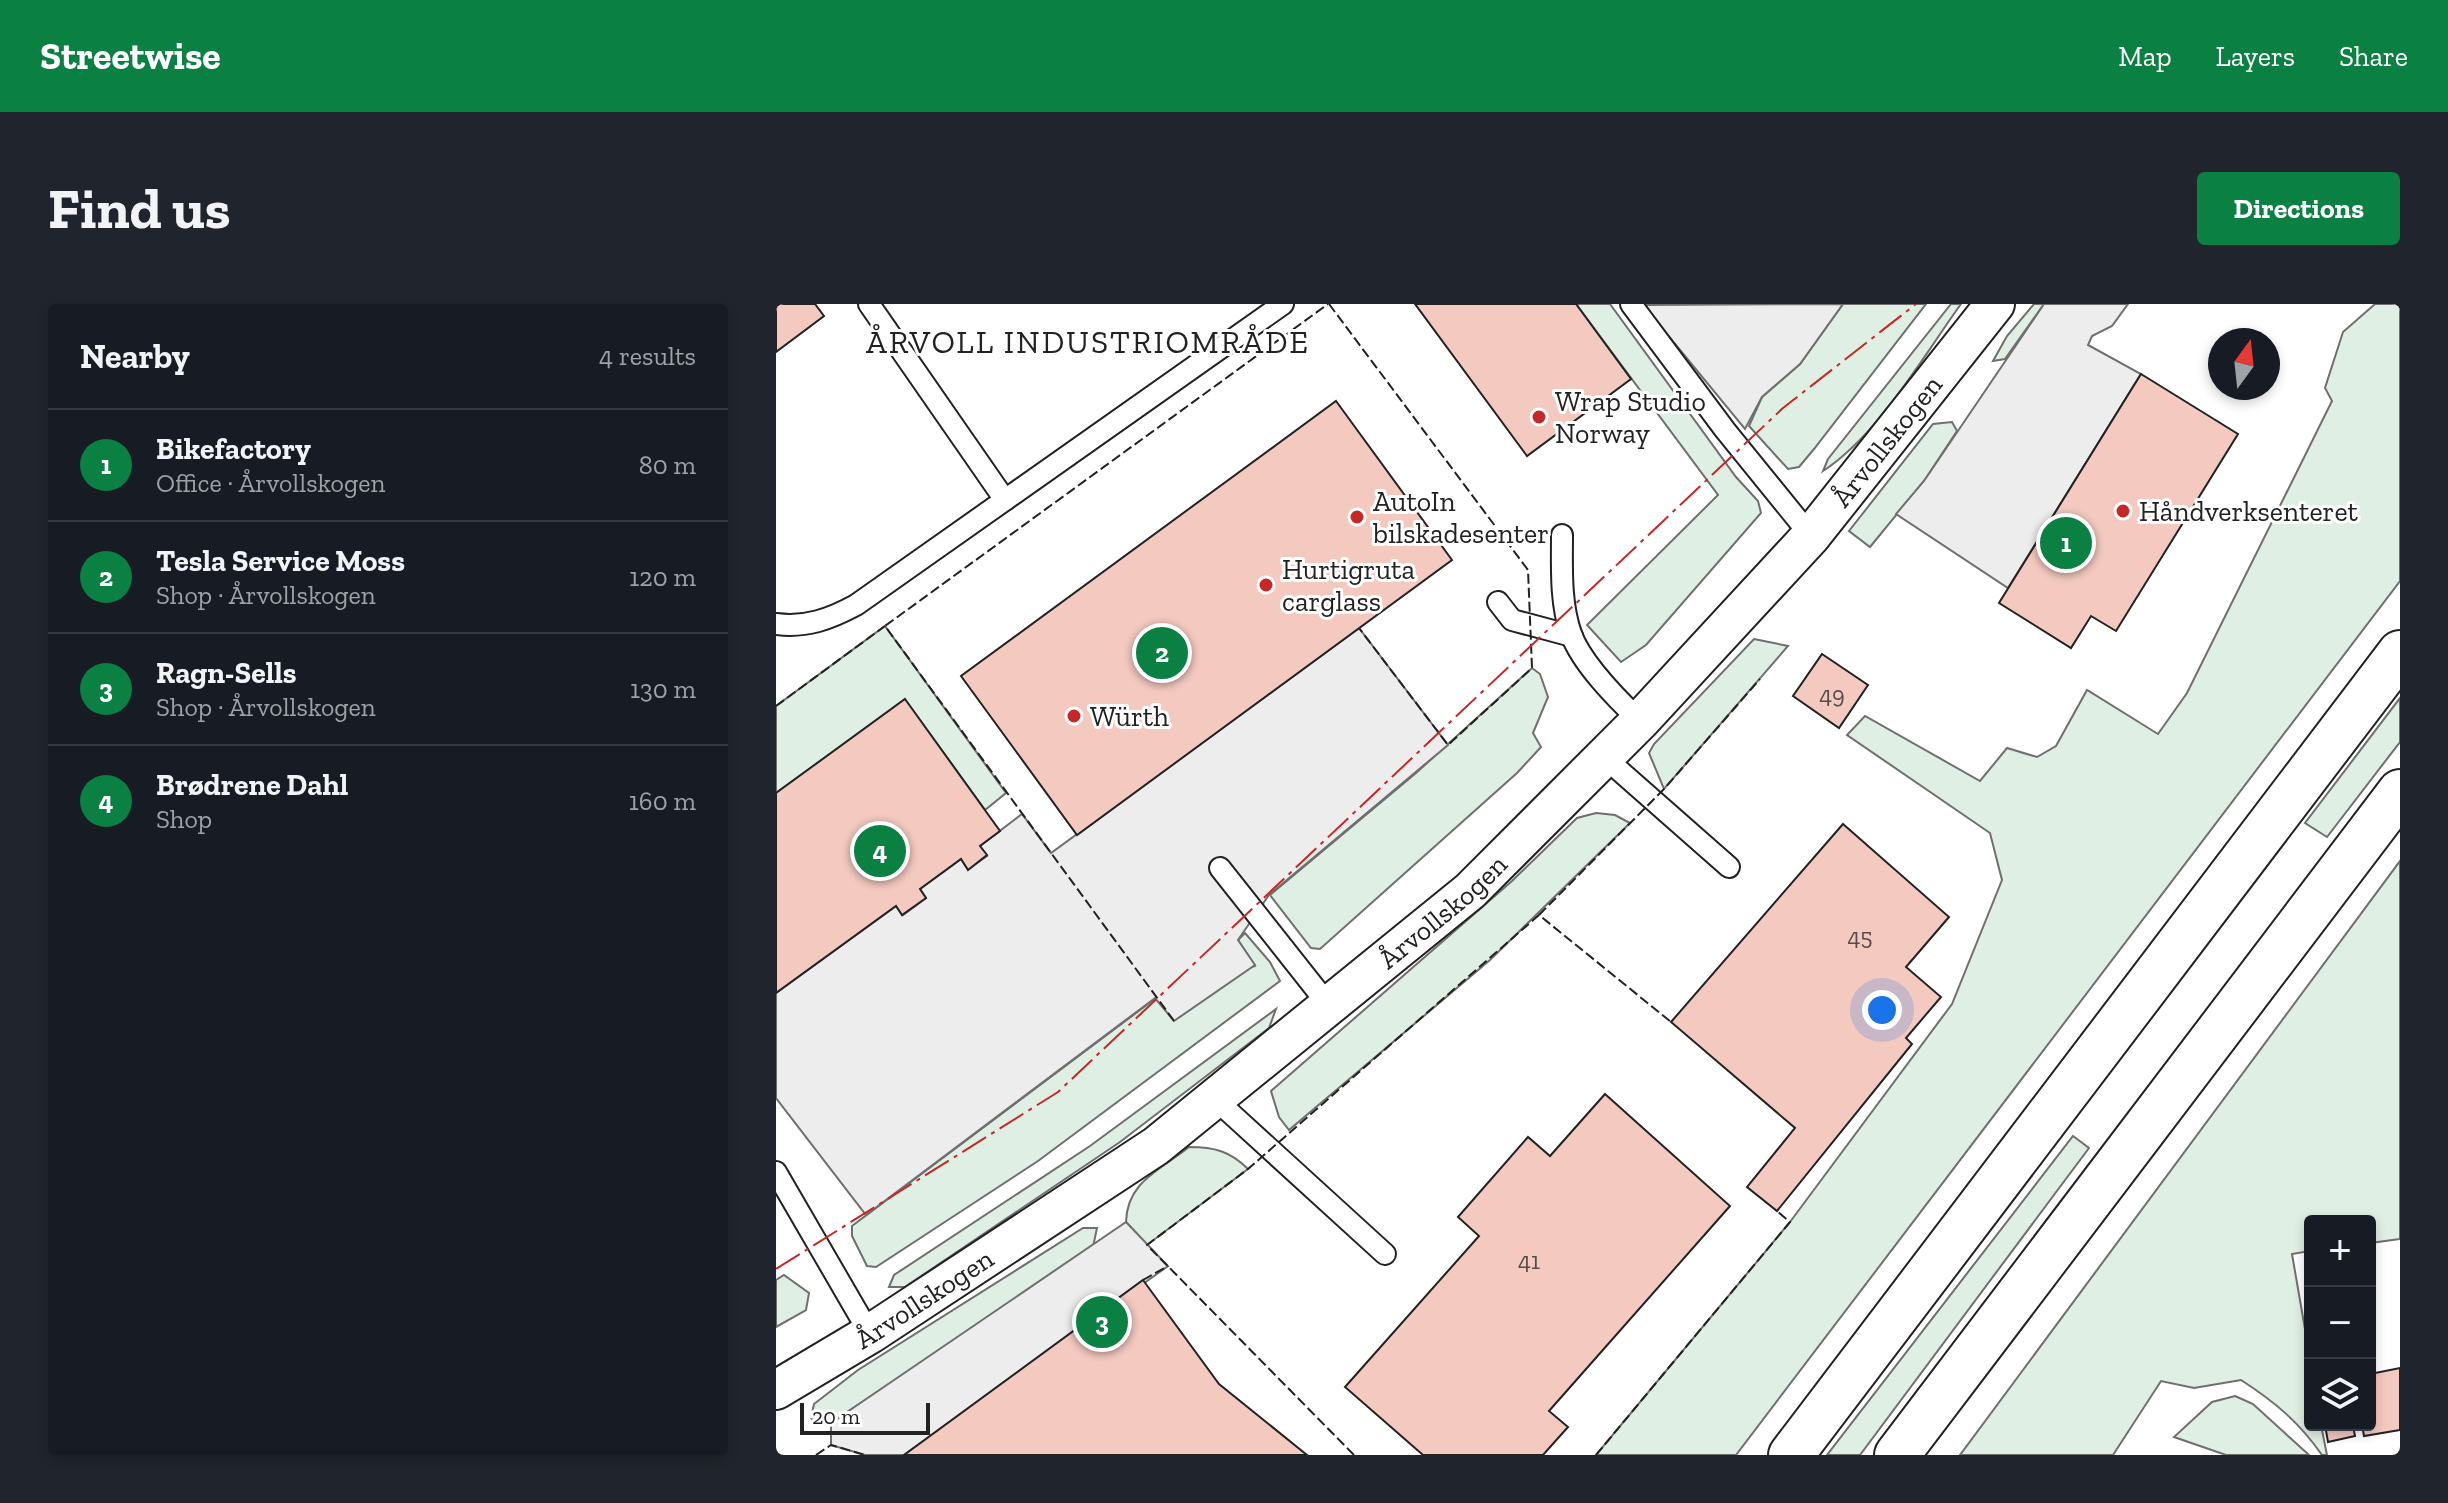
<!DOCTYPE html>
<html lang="en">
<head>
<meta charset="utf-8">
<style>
	body { margin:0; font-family:"Zilla Slab",serif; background:#20242c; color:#f1f3f6 }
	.controls { position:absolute; right:24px; bottom:24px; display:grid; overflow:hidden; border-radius:8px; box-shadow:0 4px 12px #0003 }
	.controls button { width:72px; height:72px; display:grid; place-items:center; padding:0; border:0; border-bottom:2px solid #363941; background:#171b24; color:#f1f3f6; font:40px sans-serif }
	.compass { position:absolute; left:1432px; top:24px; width:72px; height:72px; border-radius:50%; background:#171b24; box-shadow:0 4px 12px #0003; rotate:15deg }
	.scale { position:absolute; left:24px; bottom:20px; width:130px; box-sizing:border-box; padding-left:8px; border:4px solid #222; border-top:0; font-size:22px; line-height:28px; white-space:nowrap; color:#222; -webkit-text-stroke:6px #fff; paint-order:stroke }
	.you { position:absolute; left:1106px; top:706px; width:28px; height:28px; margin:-20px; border:6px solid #fff; border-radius:50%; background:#1a73e8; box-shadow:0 0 0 12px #1a73e833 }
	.badge { display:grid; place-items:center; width:52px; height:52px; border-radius:50%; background:#0b8043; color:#fff; font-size:26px; font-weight:700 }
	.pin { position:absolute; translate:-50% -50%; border:4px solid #fff; box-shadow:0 2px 8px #0006 }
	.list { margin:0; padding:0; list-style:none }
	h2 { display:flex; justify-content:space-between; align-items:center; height:104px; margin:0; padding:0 32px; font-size:34px }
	h2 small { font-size:26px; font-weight:400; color:#9ea1a6 }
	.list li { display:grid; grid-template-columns:52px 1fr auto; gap:24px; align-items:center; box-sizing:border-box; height:112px; padding:0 32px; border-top:2px solid #363941 }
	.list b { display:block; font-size:30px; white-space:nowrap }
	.list p { margin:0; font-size:26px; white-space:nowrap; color:#9ea1a6 }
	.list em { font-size:26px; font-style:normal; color:#9ea1a6 }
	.icon { flex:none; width:44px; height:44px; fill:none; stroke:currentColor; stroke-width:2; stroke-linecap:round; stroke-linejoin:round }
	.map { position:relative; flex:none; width:1624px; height:1151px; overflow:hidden; border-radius:8px }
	header { display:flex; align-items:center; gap:48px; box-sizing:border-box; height:112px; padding:0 40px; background:#0b8043; color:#fff }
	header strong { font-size:38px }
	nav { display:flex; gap:44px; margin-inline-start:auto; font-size:28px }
	.intro { display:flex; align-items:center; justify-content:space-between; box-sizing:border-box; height:192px; padding:0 48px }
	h1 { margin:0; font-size:56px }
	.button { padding:20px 36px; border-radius:8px; background:#0b8043; color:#fff; font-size:28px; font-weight:700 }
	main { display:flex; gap:48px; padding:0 48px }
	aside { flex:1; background:#171b24; border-radius:8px; box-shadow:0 4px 12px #0003 }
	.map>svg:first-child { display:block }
	.green { fill:#e0efe3; stroke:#6f6f6f; stroke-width:2 }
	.parking { fill:#ededed; stroke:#6f6f6f; stroke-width:2 }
	.building { fill:#f3c9c0; stroke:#222; stroke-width:2 }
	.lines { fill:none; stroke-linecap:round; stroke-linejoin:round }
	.service-casing { stroke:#222; stroke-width:24 }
	.minor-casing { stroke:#222; stroke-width:42 }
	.motorway-casing { stroke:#222; stroke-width:48 }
	.service { stroke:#fff; stroke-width:20 }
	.minor { stroke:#fff; stroke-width:38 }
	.motorway { stroke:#fff; stroke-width:44 }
	.fence { stroke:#222; stroke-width:2; stroke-dasharray:10 4; stroke-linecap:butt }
	.power { stroke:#c62828; stroke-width:2; stroke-dasharray:28 6 4 6; stroke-linecap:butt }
	.poi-dot { fill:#c62828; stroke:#fff; stroke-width:3 }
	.labels { text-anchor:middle; stroke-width:6; stroke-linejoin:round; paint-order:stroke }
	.number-label { font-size:24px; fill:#564c4a }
	.poi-label { font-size:28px; fill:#222; stroke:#fff; text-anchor:start }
	.street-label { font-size:28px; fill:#222; stroke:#fff }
	.quarter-label { font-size:32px; letter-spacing:2px; fill:#222; stroke:#fff }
</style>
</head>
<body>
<header>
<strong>Streetwise</strong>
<nav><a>Map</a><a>Layers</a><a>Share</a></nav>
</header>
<div class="intro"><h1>Find us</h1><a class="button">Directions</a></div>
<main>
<aside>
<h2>Nearby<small>4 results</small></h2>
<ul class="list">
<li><span class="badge">1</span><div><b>Bikefactory</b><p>Office · Årvollskogen</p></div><em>80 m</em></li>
<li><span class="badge">2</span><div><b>Tesla Service Moss</b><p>Shop · Årvollskogen</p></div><em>120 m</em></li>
<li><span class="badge">3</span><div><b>Ragn-Sells</b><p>Shop · Årvollskogen</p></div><em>130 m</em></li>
<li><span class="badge">4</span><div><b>Brødrene Dahl</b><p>Shop</p></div><em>160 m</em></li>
</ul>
</aside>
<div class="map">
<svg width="1624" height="1151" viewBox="0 0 1624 1151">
	<rect width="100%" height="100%" fill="#fff"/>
	<g class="green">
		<polygon points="800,0 834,0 960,173 982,197 985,209 870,341 845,358 811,321 942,191"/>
		<polygon points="1067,0 1150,0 1038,145 1023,163 1012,165 973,122 986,93 1024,60"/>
		<path d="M1175,0H1185C1146,54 1103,130 1047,167L1052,155Z"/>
		<polygon points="1258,0 1268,0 1229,55 1217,57 1231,32"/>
		<polygon points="1599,0 1624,0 1624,277 960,1151 820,1151 1014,918 1176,700 1226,576 1214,529 1071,431 1089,412 1204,477 1231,444 1261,453 1280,442 1311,386 1382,430 1411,389 1556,97 1549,84 1567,28"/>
		<polygon points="1176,118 1181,127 1148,177 1094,243 1073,227 1157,120"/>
		<polygon points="109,322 230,489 209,506 129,396 0,489 0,402"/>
		<polygon points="978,335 1012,342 888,485 873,449 878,440"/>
		<polygon points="756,364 764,370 772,393 757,429 765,443 741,469 544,645 535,644 494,591 640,469"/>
		<polygon points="1624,394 1624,438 1551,533 1529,519"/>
		<polygon points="820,509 839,511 854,519 714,656 513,826 503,813 495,787 736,577 801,514"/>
		<path d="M1624,557V935L1594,939V917H1534V947L1516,950L1534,1054V1121H1545L1551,1151H1546C1523,1118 1499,1098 1465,1076L1418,1084L1385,1077L1337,1151H1184Z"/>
		<polygon points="469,629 494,658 504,677 262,857 100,963 91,962 76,932 76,922 380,694 479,662 462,636"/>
		<polygon points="500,705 493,724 344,838 129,983 113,983 118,971 314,842"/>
		<polygon points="1297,832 1313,844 1084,1151 1051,1151"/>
		<path d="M413,843C438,843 454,847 472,865L371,941L350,918C351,878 383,867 413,843Z"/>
		<polygon points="307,924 321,924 317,943 55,1119 40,1119 35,1114 38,1100 82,1066"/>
		<polygon points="8,971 33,989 30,1006 0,1023 0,976"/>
		<polygon points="1459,1092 1477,1100 1533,1151 1450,1151 1398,1133 1436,1098"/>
	</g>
	<g class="parking">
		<polygon points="1067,0 1024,60 986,93 969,125 867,1"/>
		<polygon points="1268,0 1352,0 1336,22 1316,32 1312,41 1365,70 1232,284 1120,210 1148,177"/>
		<polygon points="583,324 672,441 493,591 462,636 479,661 398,717 379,694 90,911 0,794 0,689 120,602 127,611 150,594 144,585 185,555 192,565 211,552 204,542 246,510 275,549"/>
		<polygon points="350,918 392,962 128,1151 89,1151 55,1141 55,1119"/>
	</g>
	<g class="building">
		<polygon points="0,0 39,0 48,12 0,48"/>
		<polygon points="639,0 800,0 855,75 751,152"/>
		<polygon points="1365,70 1462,130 1340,327 1315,312 1295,344 1223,299"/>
		<polygon points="560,97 676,256 301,531 185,372"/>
		<polygon points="1046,350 1092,381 1063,424 1017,392"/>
		<polygon points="129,395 224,527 204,542 211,551 192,566 185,555 144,585 150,594 126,611 120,602 0,689 0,489"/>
		<polygon points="1067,520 1173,613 1130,663 1165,693 1130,734 1136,740 1001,907 971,883 1019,824 895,718"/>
		<polygon points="829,790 954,902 773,1107 792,1123 767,1151 647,1151 569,1083 703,932 682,913 752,833 774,852"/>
		<polygon points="367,976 443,1080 531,1151 128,1151"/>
		<polygon points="1624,1064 1624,1126 1588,1132 1586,1121 1594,1121 1594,1070"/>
		<polygon points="1549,1121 1584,1121 1577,1122 1579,1132 1552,1138"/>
	</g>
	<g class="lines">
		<g class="service-casing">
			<g id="service">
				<polyline points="93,0 229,196"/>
				<polyline points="855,0 949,126 1035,232"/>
				<path d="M786,231C786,263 784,298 795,330C806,360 841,395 864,417"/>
				<polyline points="722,298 736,316 796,332"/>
				<path d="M0,320C30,324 54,315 80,301L507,0"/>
				<polyline points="828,453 953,563"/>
				<polyline points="444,564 554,703"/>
				<polyline points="439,795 609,950"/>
				<polyline points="0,868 94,1030"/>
			</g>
		</g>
		<g class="minor-casing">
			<g id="minor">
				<path id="s1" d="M0,1086L94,1030L380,842L694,587L864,417L1035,232L1219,0"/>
			</g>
		</g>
		<g class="motorway-casing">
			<g id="motorway">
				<polyline points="1015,1151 1624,349"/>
				<polyline points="1121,1151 1624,488"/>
			</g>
		</g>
		<use href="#service" class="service"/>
		<use href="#minor" class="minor"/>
		<use href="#motorway" class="motorway"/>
		<g class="fence">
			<polyline points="553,0 752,266 756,364 672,441 583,324"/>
			<polyline points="0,402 109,322"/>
			<polyline points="763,611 888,485 984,375"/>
			<polyline points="398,717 109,322 552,0"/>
			<polyline points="367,976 392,962"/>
			<polyline points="40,1151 55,1141 89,1151"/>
			<polyline points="578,1151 371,941 472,865 763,611 895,718"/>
			<polyline points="820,1151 1014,918 1001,907"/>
		</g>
		<polyline class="power" points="0,965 282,788 1007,104 1140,0"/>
	</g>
	<g class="poi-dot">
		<circle cx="763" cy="113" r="8"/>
		<circle cx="1347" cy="207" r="8"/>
		<circle cx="581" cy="213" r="8"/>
		<circle cx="490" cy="281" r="8"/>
		<circle cx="298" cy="412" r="8"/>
	</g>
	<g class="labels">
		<g class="number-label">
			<text x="1056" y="399">49</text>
			<text x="1084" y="641">45</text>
			<text x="753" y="965">41</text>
		</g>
		<g class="poi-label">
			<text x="779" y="107">Wrap Studio<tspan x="779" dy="32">Norway</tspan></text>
			<text x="597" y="207">AutoIn<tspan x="597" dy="32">bilskadesenter</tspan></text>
			<text x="1363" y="217">Håndverksenteret</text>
			<text x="506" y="275">Hurtigruta<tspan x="506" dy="32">carglass</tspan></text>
			<text x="314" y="422">Würth</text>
		</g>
		<g class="street-label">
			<text dy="10" stroke="none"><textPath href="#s1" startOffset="1470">Årvollskogen</textPath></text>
			<text dy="10" stroke="none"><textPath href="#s1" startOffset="822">Årvollskogen</textPath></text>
			<text dy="10" stroke="none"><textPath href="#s1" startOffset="174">Årvollskogen</textPath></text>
		</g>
		<g class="quarter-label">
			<text x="312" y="49">ÅRVOLL INDUSTRIOMRÅDE</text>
		</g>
	</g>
</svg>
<div class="controls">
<button>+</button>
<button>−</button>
<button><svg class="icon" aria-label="layers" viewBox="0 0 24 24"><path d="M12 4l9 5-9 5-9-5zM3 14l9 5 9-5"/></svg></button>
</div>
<svg class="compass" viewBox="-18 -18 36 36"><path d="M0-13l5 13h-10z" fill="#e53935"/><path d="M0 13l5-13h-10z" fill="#9ea1a6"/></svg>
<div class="scale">20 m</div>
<div class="you"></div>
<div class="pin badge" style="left:1290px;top:239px">1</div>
<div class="pin badge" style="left:386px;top:349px">2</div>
<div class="pin badge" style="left:326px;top:1018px">3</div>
<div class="pin badge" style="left:104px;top:547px">4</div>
</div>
</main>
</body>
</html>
